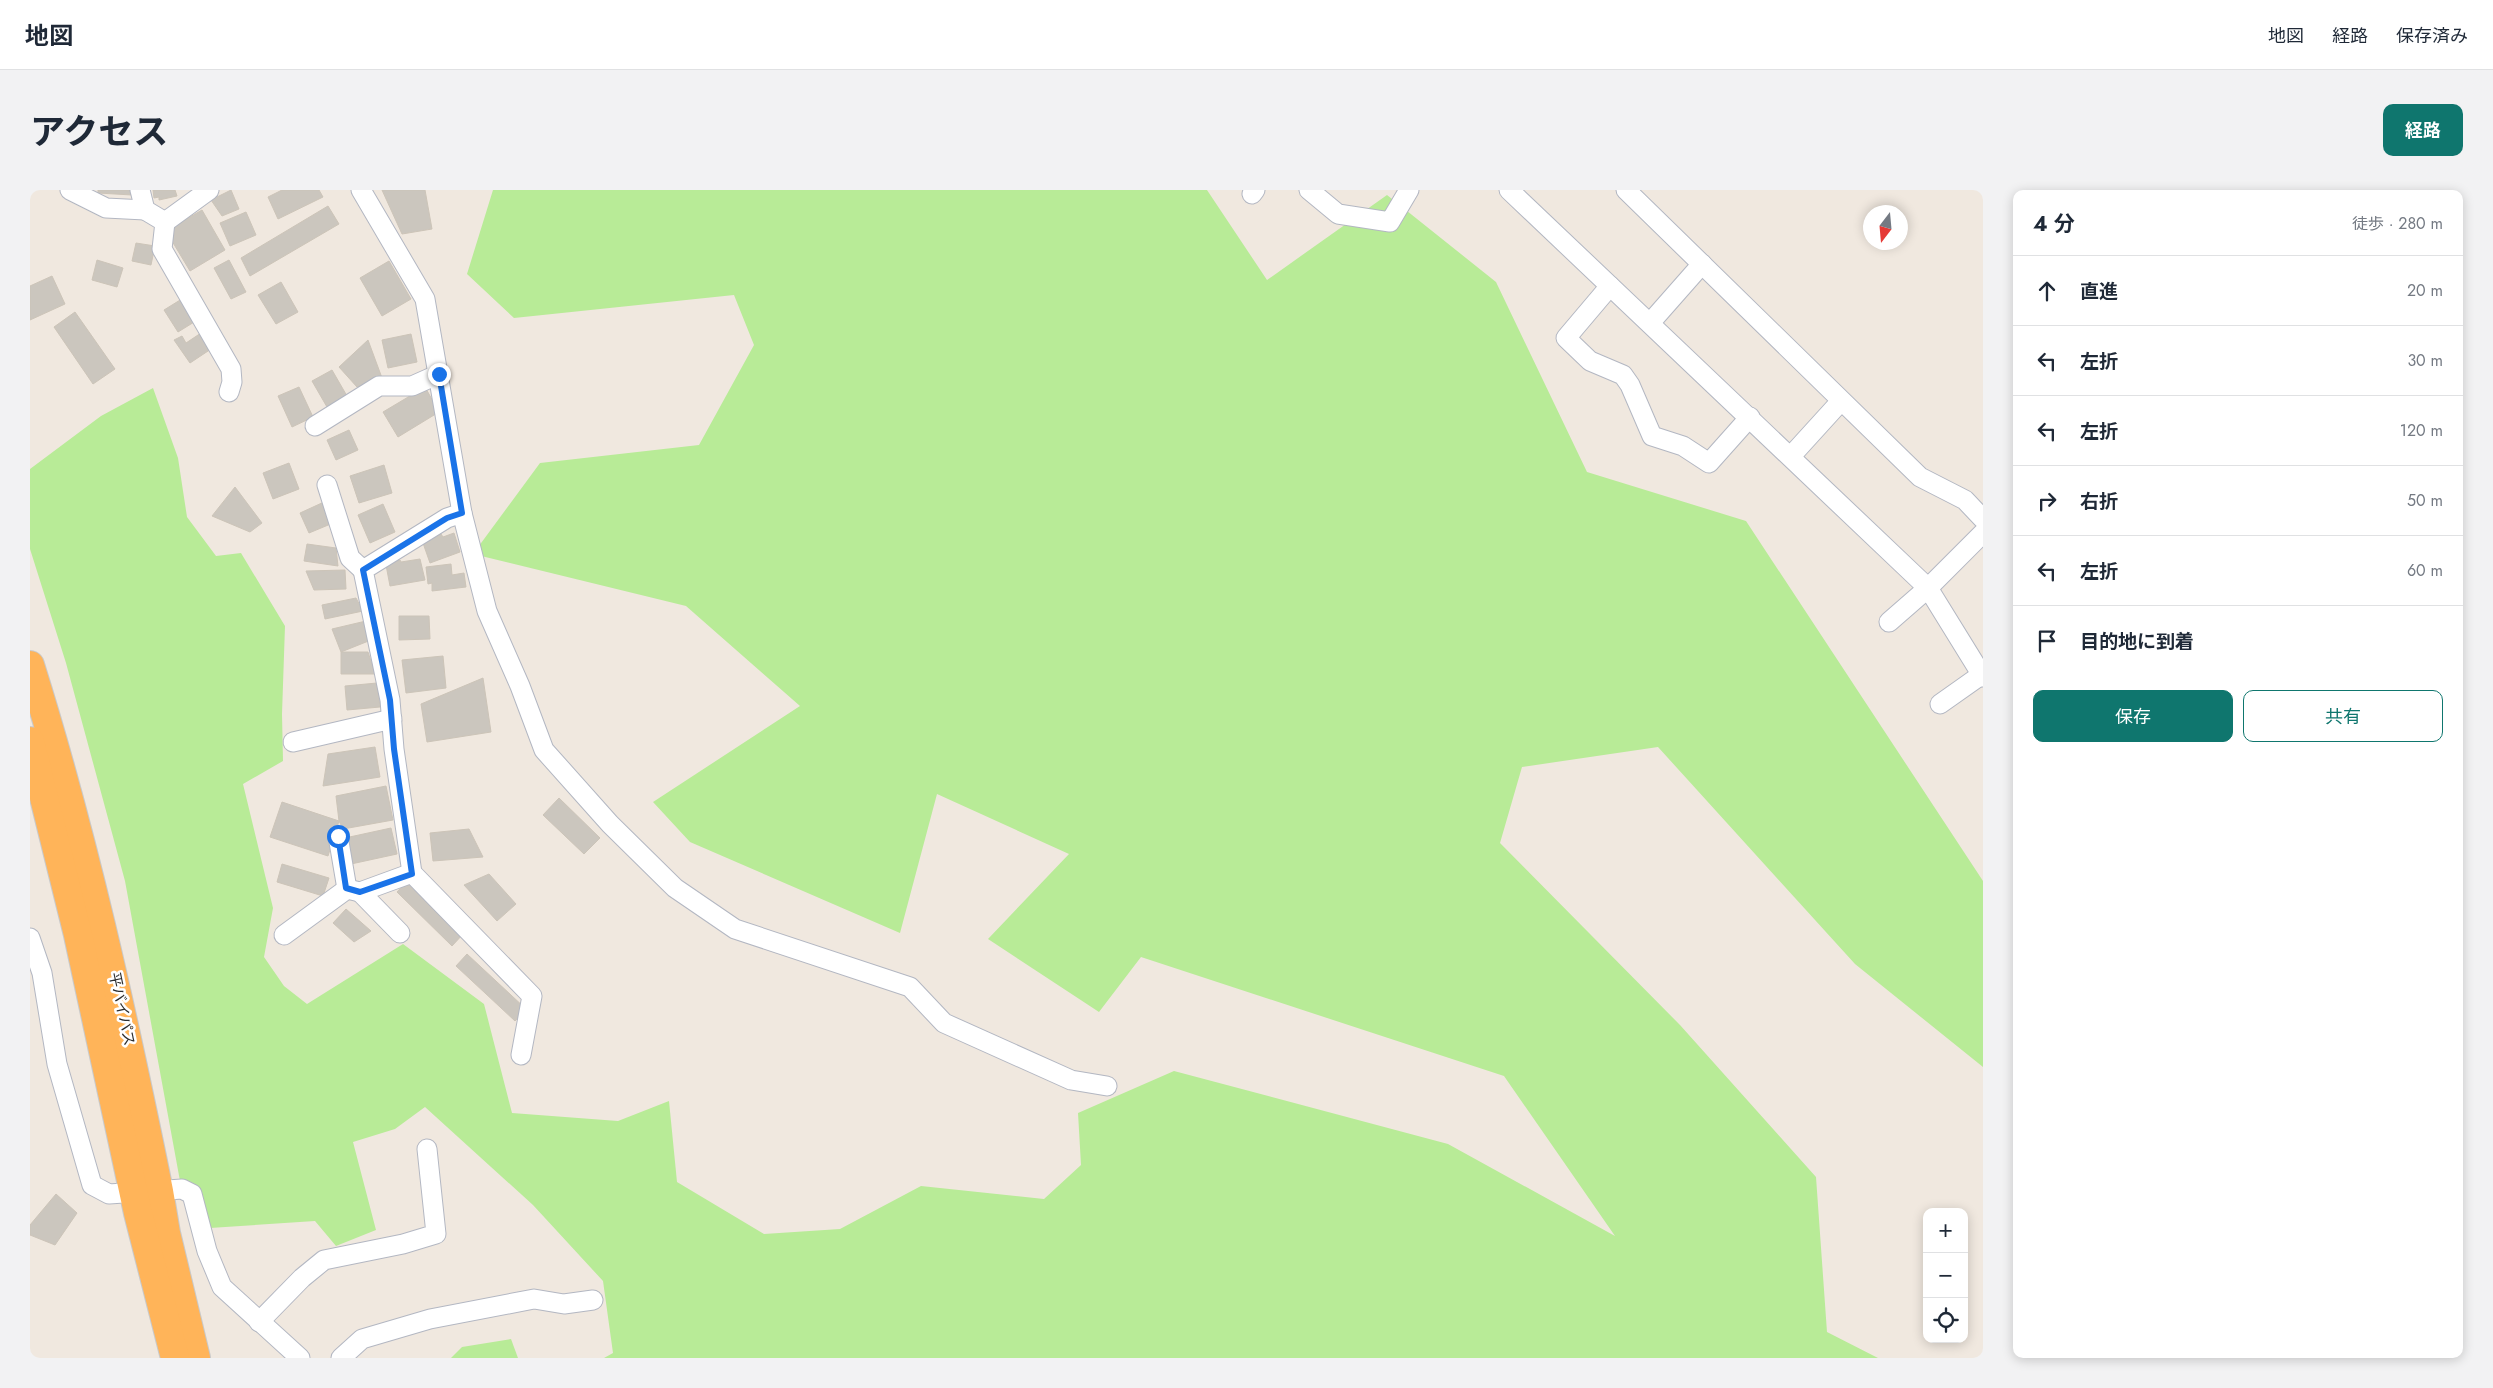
<!DOCTYPE html>
<html lang="ja">
<head>
<meta charset="utf-8">
<style>
	body { margin:0; font-family:Jost,"Noto Sans JP",sans-serif; background:#f2f2f3; color:#1f2937 }
	.controls { position:absolute; right:15px; bottom:15px; display:grid; overflow:hidden; border-radius:10px; box-shadow:0 2px 12px #0003 }
	.controls button { width:45px; height:45px; display:grid; place-items:center; padding:0; border:0; border-bottom:1px solid #e0e1e3; background:#fff; color:#1f2937; font:25px sans-serif }
	.compass { position:absolute; left:1833px; top:15px; width:45px; height:45px; border-radius:50%; background:#fff; box-shadow:0 2px 12px #0003; rotate:196deg }
	.stop { position:absolute; width:15px; height:15px; margin:-11px; border:4px solid #1a73e8; border-radius:50%; background:#fff }
	.stop.end { background:#1a73e8; border-color:#fff; box-shadow:0 1px 5px #0008 }
	.list { margin:0; padding:0; list-style:none }
	h2 { display:flex; justify-content:space-between; align-items:center; height:65px; margin:0; padding:0 20px; font-size:21px }
	h2 small { font-size:16px; font-weight:400; color:#747a83 }
	.list li { display:grid; grid-template-columns:32px 1fr auto; gap:15px; align-items:center; box-sizing:border-box; height:70px; padding:0 20px; border-top:1px solid #e0e1e3 }
	.list b { display:block; font-size:19px; white-space:nowrap }
	.list em { font-size:16px; font-style:normal; color:#747a83 }
	.actions { display:flex; gap:10px; padding:15px 20px }
	.actions a { flex:1; padding:11px 0; border:1px solid #0f766e; border-radius:10px; text-align:center; font-size:18px; color:#0f766e }
	.actions .main { background:#0f766e; color:#fff }
	.icon { flex:none; width:28px; height:28px; fill:none; stroke:currentColor; stroke-width:2; stroke-linecap:round; stroke-linejoin:round }
	.map { position:relative; flex:none; width:1953px; height:1168px; overflow:hidden; border-radius:10px }
	header { display:flex; align-items:center; gap:30px; box-sizing:border-box; height:70px; padding:0 25px; background:#fff; border-bottom:1px solid #e0e1e3 }
	header strong { font-size:24px }
	nav { display:flex; gap:28px; margin-inline-start:auto; font-size:18px }
	.intro { display:flex; align-items:center; justify-content:space-between; box-sizing:border-box; height:120px; padding:0 30px }
	h1 { margin:0; font-size:35px }
	.button { padding:12px 22px; border-radius:10px; background:#0f766e; color:#fff; font-size:18px; font-weight:700 }
	main { display:flex; gap:30px; padding:0 30px }
	aside { flex:1; background:#fff; border-radius:10px; box-shadow:0 2px 12px #0003 }
	.map>svg:first-child { display:block }
	.green { fill:#b8eb97 }
	.building { fill:#cbc6be; stroke:#ccc4b8 }
	.lines { fill:none; stroke-linecap:round; stroke-linejoin:round }
	.minor-casing { stroke:#b3b7c2; stroke-width:21 }
	.trunk-casing { stroke:#c9c9c9; stroke-width:30 }
	.minor { stroke:#fff; stroke-width:19 }
	.trunk { stroke:#ffb459; stroke-width:28 }
	.route { stroke:#1a73e8; stroke-width:6 }
	.labels { text-anchor:middle; stroke-width:5; stroke-linejoin:round; paint-order:stroke }
	.street-label { font-size:15px; fill:#2e2e2e; stroke:#fff }
</style>
</head>
<body>
<header>
<strong>地図</strong>
<nav><a>地図</a><a>経路</a><a>保存済み</a></nav>
</header>
<div class="intro"><h1>アクセス</h1><a class="button">経路</a></div>
<main>
<div class="map">
<svg width="1953" height="1168" viewBox="0 0 1953 1168">
	<rect width="100%" height="100%" fill="#f0e8df"/>
	<g class="green">
		<polygon points="463,0 1177,0 1237,90 1357,5 1466,92 1557,282 1716,331 1953,691 1953,877 1825,774 1628,557 1492,577 1470,653 1650,835 1786,987 1797,1142 1848,1168 574,1168 583,1163 573,1091 503,1015 395,917 365,939 323,952 346,1040 306,1056 285,1031 180,1038 150,991 95,691 36,473 0,359 0,279 71,226 123,198 148,268 157,327 186,366 211,363 255,436 252,524 253,571 213,594 243,718 234,767 254,796 277,814 373,754 454,814 482,923 588,931 639,911 647,992 734,1044 810,1039 891,996 1014,1009 1051,975 1048,923 1144,881 1418,954 1585,1046 1474,886 1111,767 1069,822 958,749 1039,664 907,604 870,743 660,652 623,612 770,516 656,416 443,364 510,273 669,255 724,155 704,105 484,128 437,84"/>
		<polygon points="481,1149 488,1168 421,1168 432,1157"/>
	</g>
	<g class="building">
		<polygon points="68,0 102,0 102,5 68,3"/>
		<polygon points="123,0 145,0 147,6 129,10 129,7 124,8"/>
		<polygon points="201,0 209,19 192,26 181,10"/>
		<polygon points="252,0 289,0 293,7 248,29 238,7"/>
		<polygon points="352,0 395,0 402,39 372,44"/>
		<polygon points="298,16 309,34 220,86 211,68"/>
		<polygon points="172,20 195,60 160,81 136,41"/>
		<polygon points="216,22 226,45 200,56 190,33"/>
		<polygon points="106,53 125,56 121,75 102,71"/>
		<polygon points="67,70 93,78 87,97 62,90"/>
		<polygon points="199,70 216,102 201,109 184,78"/>
		<polygon points="359,71 381,109 352,126 330,88"/>
		<polygon points="22,86 35,114 0,130 0,96"/>
		<polygon points="251,92 268,122 246,134 228,105"/>
		<polygon points="155,107 169,129 148,142 134,120"/>
		<polygon points="45,122 85,179 63,194 24,137"/>
		<polygon points="174,141 184,157 160,173 144,150 152,146 156,153"/>
		<polygon points="381,144 387,172 358,178 352,150"/>
		<polygon points="338,150 352,188 327,197 309,177"/>
		<polygon points="302,180 317,206 297,217 282,191"/>
		<polygon points="269,197 283,227 262,237 248,206"/>
		<polygon points="395,197 409,222 368,247 353,222"/>
		<polygon points="319,240 328,260 306,270 297,250"/>
		<polygon points="259,273 269,299 243,309 233,283"/>
		<polygon points="354,275 362,303 329,313 320,286"/>
		<polygon points="205,297 232,333 220,342 182,326"/>
		<polygon points="294,312 303,333 279,343 270,323"/>
		<polygon points="353,314 365,342 340,353 328,325"/>
		<polygon points="424,343 430,362 400,373 393,353 411,344 413,347"/>
		<polygon points="277,354 306,358 308,376 274,371"/>
		<polygon points="390,369 395,390 360,396 356,375 370,370 371,372"/>
		<polygon points="421,374 422,385 434,383 436,397 402,401 402,393 398,394 396,377"/>
		<polygon points="315,380 316,399 284,400 276,381"/>
		<polygon points="326,408 333,421 295,429 292,415"/>
		<polygon points="369,426 399,426 400,449 369,450"/>
		<polygon points="336,431 341,450 311,462 302,439"/>
		<polygon points="311,462 338,462 345,484 311,484"/>
		<polygon points="413,466 416,498 376,503 372,470"/>
		<polygon points="453,488 461,542 397,552 391,514"/>
		<polygon points="347,493 350,517 317,520 315,496"/>
		<polygon points="345,557 350,587 293,596 298,564"/>
		<polygon points="356,596 363,630 313,639 309,631 306,606"/>
		<polygon points="529,608 570,648 554,664 513,625"/>
		<polygon points="252,612 309,631 298,666 240,647"/>
		<polygon points="361,638 367,664 321,674 315,648"/>
		<polygon points="439,639 453,667 403,671 400,643"/>
		<polygon points="252,674 299,688 293,706 247,692"/>
		<polygon points="459,684 486,714 467,731 434,695"/>
		<polygon points="379,689 434,743 422,756 367,702"/>
		<polygon points="316,719 341,741 324,752 303,733"/>
		<polygon points="437,764 496,819 485,831 426,776"/>
		<polygon points="26,1004 47,1023 25,1055 0,1045 0,1035"/>
	</g>
	<g class="lines">
		<g class="minor-casing">
			<g id="minor">
				<polyline points="40,0 76,18 115,20"/>
				<polyline points="110,0 115,20 135,32 132,59 201,179 202,192 199,202"/>
				<polyline points="331,0 395,109 432,323 457,421 490,496 514,560 580,634 645,698 705,739 880,797 914,833 1041,890 1077,896"/>
				<polyline points="1279,0 1308,24 1360,32 1379,0"/>
				<polyline points="1479,0 1898,398 1953,487"/>
				<polyline points="1596,0 1890,287 1935,310 1953,329"/>
				<polyline points="1222,4 1225,0"/>
				<polyline points="135,32 179,0"/>
				<polyline points="1580,96 1536,148 1560,171 1593,185 1600,195 1622,246 1653,256 1679,273 1720,227"/>
				<polyline points="1620,133 1672,74"/>
				<polyline points="285,236 349,196 382,196 409,184"/>
				<polyline points="1761,266 1811,211"/>
				<polyline points="297,295 320,368 333,380"/>
				<polyline points="432,323 417,328 333,380 360,510 364,559 382,683 502,806 491,865"/>
				<polyline points="1859,432 1898,398 1953,343"/>
				<polyline points="1910,514 1951,485"/>
				<polyline points="263,552 362,529"/>
				<polyline points="308,646 317,699"/>
				<polyline points="330,702 370,743"/>
				<polyline points="254,745 317,699 330,702 382,683"/>
				<polyline points="0,748 12,783 27,874 62,995 79,1004 152,999 162,1004 177,1061 192,1097 270,1168"/>
				<polyline points="229,1132 272,1088 294,1070 373,1054 406,1044 397,959"/>
				<polyline points="311,1168 332,1149 400,1129 504,1109 534,1114 563,1110"/>
			</g>
		</g>
		<g class="trunk-casing">
			<g id="trunk">
				<path d="M0,475C54,647 93,824 129,1001L136,1043L166,1168"/>
				<polyline points="0,551 48,745 108,1023 145,1168"/>
			</g>
		</g>
		<use href="#minor" class="minor"/>
		<use href="#trunk" class="trunk"/>
	</g>
	<g class="lines">
		<polyline class="route" points="308,646 316,698 330,702 382,684 364,559 360,510 333,380 417,328 432,323 409,184"/>
	</g>
	<g class="labels">
		<g class="street-label">
			<text transform="translate(92 819) rotate(78)" y="5">平バイパス</text>
		</g>
	</g>
</svg>
<div class="controls">
<button>+</button>
<button>−</button>
<button><svg class="icon" aria-label="locate" viewBox="0 0 24 24"><circle cx="12" cy="12" r="6"/><path d="M12 2v4M12 18v4M2 12h4M18 12h4"/></svg></button>
</div>
<svg class="compass" viewBox="-18 -18 36 36"><path d="M0-13l5 13h-10z" fill="#e53935"/><path d="M0 13l5-13h-10z" fill="#747a83"/></svg>
<div class="stop" style="left:308px;top:646px"></div>
<div class="stop end" style="left:409px;top:184px"></div>
</div>
<aside>
<h2>4 分<small>徒歩 · 280 m</small></h2>
<ul class="list">
<li><svg class="icon" aria-label="ahead" viewBox="0 0 24 24"><path d="M12 20V5M6 11l6-6 6 6"/></svg><div><b>直進</b></div><em>20 m</em></li>
<li><svg class="icon" aria-label="left" viewBox="0 0 24 24"><path d="M17 20v-9H6M10 6l-5 5 5 5"/></svg><div><b>左折</b></div><em>30 m</em></li>
<li><svg class="icon" aria-label="left" viewBox="0 0 24 24"><path d="M17 20v-9H6M10 6l-5 5 5 5"/></svg><div><b>左折</b></div><em>120 m</em></li>
<li><svg class="icon" aria-label="right" viewBox="0 0 24 24"><path d="M7 20v-9h11M14 6l5 5-5 5"/></svg><div><b>右折</b></div><em>50 m</em></li>
<li><svg class="icon" aria-label="left" viewBox="0 0 24 24"><path d="M17 20v-9H6M10 6l-5 5 5 5"/></svg><div><b>左折</b></div><em>60 m</em></li>
<li><svg class="icon" aria-label="arrive" viewBox="0 0 24 24"><path d="M6 21V4h12l-3 4 3 4H6"/></svg><div><b>目的地に到着</b></div></li>
</ul>
<div class="actions"><a class="main">保存</a><a>共有</a></div>
</aside>
</main>
</body>
</html>
